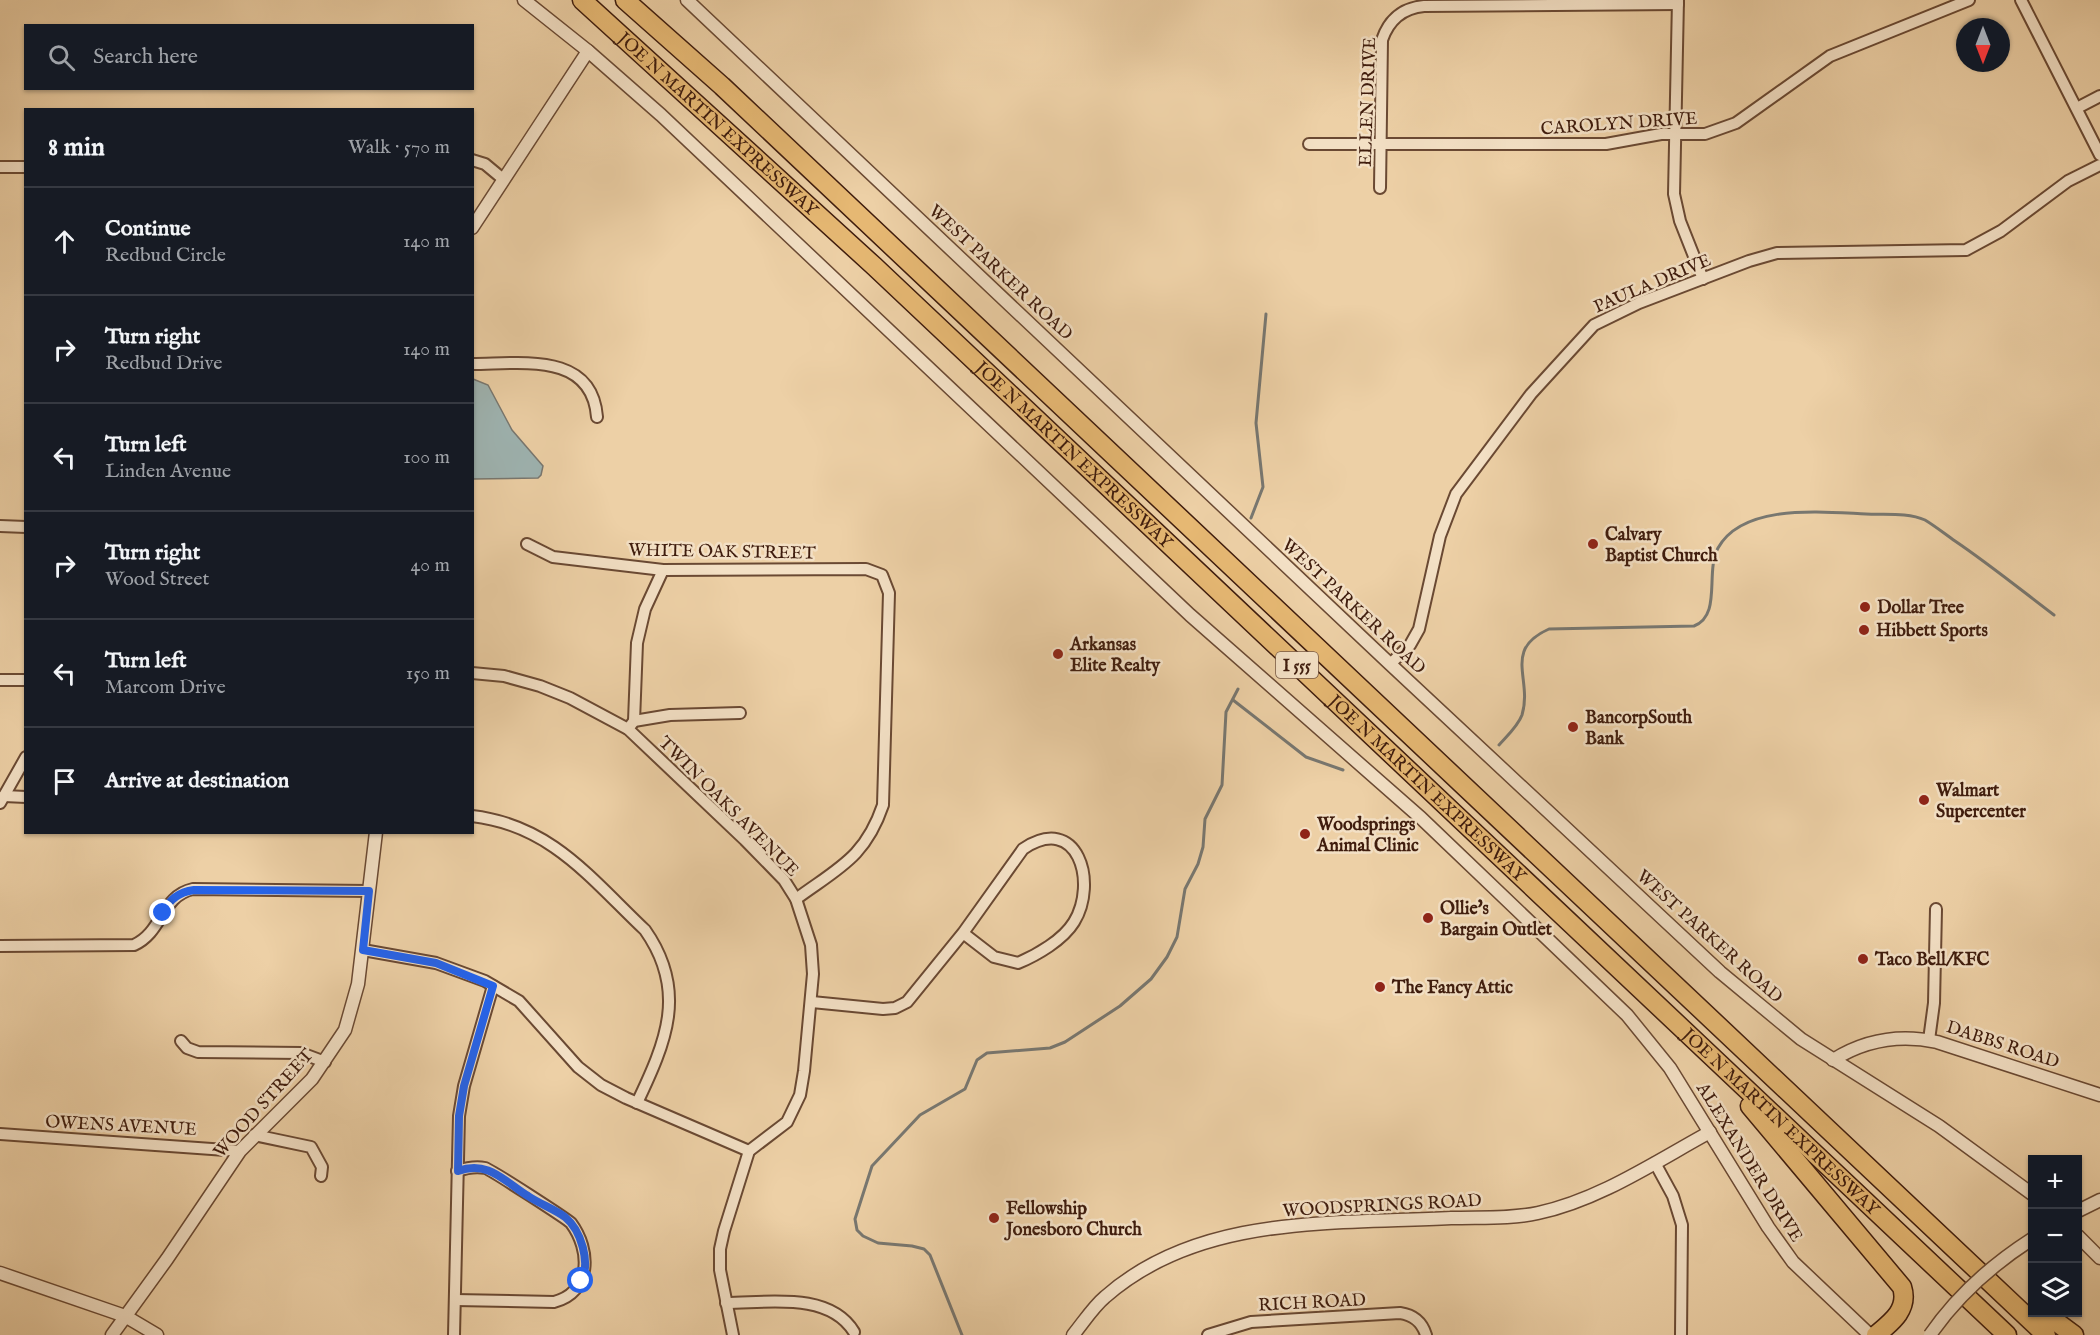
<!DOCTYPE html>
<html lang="en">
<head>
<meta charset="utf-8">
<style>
	body { margin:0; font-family:"IM FELL English",serif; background:#242831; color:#f1f3f6 }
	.controls { position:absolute; right:18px; bottom:18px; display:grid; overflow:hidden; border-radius:0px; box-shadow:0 2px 4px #0004 }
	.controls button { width:54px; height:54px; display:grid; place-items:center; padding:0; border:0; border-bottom:2px solid #363941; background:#171b24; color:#f1f3f6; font:30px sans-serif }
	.compass { position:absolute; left:1956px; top:18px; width:54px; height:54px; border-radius:50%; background:#171b24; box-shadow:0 2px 4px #0004; rotate:180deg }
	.stop { position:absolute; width:18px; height:18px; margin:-14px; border:4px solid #2563eb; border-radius:50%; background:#fff }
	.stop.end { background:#2563eb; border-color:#fff; box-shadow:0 2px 6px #0008 }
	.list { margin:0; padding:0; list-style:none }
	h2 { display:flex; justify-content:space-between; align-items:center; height:78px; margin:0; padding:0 24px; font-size:26px }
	h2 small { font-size:20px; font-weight:400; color:#9ea1a6 }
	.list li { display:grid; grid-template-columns:39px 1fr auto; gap:18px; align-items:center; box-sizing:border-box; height:108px; padding:0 24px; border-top:2px solid #363941 }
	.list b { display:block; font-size:22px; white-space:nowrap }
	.list p { margin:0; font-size:20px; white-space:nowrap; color:#9ea1a6 }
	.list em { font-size:20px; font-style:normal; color:#9ea1a6 }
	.icon { flex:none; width:33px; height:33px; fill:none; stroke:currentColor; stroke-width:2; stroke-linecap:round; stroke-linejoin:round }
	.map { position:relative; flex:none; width:2100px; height:1335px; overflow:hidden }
	.search { position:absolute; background:#171b24; box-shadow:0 2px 4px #0004; left:24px; top:24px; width:450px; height:66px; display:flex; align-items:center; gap:15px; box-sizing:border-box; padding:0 21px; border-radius:0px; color:#9ea1a6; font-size:22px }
	.panel { position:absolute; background:#171b24; box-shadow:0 2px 4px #0004; left:24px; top:108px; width:450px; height:726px; border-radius:0px }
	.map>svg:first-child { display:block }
	.water { fill:#9eb4b2; stroke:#787770; stroke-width:1.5 }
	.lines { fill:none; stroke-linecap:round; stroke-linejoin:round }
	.stream { stroke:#787770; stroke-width:3 }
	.minor-casing { stroke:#6a4933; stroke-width:14 }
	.tertiary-casing { stroke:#6a4933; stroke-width:15 }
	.motorway-casing { stroke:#3f1c0d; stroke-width:21 }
	.minor { stroke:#f3e0c5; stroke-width:10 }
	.tertiary { stroke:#f3e0c5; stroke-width:12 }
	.motorway { stroke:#e6b873; stroke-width:18 }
	.tertiary-bridge-casing { stroke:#6a4933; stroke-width:15; stroke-linecap:butt }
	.tertiary-bridge { stroke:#f3e0c5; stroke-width:12 }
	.route { stroke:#2563eb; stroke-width:8 }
	.poi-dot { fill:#8f2418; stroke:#f3e0c5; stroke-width:2 }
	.labels { text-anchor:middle; stroke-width:5; stroke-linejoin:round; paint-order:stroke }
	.shield { fill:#f3e0c5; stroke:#755744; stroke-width:1.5 }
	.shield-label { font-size:16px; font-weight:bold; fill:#3f1c0d }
	.street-label { font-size:18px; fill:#3f1c0d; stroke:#f3e0c5 }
	.poi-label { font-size:18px; font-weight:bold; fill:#3f1c0d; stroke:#f3e0c5; text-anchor:start }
</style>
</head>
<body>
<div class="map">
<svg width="2100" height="1335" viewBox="0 0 2100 1335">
	<rect width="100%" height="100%" fill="#edd0a6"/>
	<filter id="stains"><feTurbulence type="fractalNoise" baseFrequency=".00333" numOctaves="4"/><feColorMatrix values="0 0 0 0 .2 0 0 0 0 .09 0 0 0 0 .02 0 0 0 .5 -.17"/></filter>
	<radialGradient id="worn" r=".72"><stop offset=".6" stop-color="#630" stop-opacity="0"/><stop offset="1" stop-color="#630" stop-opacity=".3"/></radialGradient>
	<polygon class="water" points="473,379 488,385 512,430 543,466 541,475 538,478 473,479"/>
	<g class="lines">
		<g class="stream">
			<polyline points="1251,518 1263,487 1256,423 1266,314"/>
			<polyline points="1233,700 1306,757 1343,770"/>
			<path d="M1499,745C1507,736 1518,726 1522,715C1533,679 1502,650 1549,629L1694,626C1722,615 1705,572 1718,548C1743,503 1822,512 1866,514C1884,515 1908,512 1925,520C1935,526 1945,534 1955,541C1989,564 2021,590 2054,615"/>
			<polyline points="962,1335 930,1255 924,1249 912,1246 878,1243 863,1236 857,1230 855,1219 872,1166 920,1115 965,1089 977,1060 987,1053 1050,1048 1065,1042 1120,1006 1151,979 1167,957 1177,937 1185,889 1198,864 1203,847 1205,819 1222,785 1226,712 1238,689"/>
		</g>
		<g class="minor-casing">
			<g id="minor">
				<polyline points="1678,0 1674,194 1680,221 1703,279"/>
				<polyline points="2021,0 2100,155"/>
				<polyline points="2077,108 2100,96"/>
				<polyline points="1309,144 1606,144 1661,134 1705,134 1736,123 1830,56 1969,0"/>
				<polyline points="472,160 485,164 503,179"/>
				<polyline points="0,167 26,167"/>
				<path d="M1380,188L1382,40C1389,19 1403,8 1424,6L1678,4"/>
				<path d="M472,364C520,364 592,351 597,417"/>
				<polyline points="0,526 26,527"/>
				<path d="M527,544L553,557L663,570L866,569L882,575L889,593L883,805C865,858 838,868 796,899"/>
				<polyline points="1390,664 1410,645 1419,629 1440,536 1456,494 1531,394 1594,325 1639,303 1749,261 1777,253 1966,250 2001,231 2068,181 2100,165"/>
				<polyline points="472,673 504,676 540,686 570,698 628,729 745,840 784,880 796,899 811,945 813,974 804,1071 800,1095 787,1122 749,1151 724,1231 720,1249 720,1270 733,1335"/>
				<polyline points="0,680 26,680"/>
				<polyline points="634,721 670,715 740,713"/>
				<polyline points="628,729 634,721 637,643 645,609 663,570"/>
				<polyline points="4,796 26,797"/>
				<polyline points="0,803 26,757"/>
				<path d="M472,816C551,825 591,879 645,930C688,991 666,1042 637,1103"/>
				<path d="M0,946L134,945C163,932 161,896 193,889L369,891"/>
				<polyline points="363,950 436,963 485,981 519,1001 578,1067 601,1085 626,1098 749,1151"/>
				<path d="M812,1002L883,1009L895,1008L907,1002L963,933L1023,849C1078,812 1098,883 1074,922C1063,940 1037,955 1018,963L994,957L963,933"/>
				<polyline points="1929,1040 1934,1003 1936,909"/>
				<polyline points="181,1041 187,1048 198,1052 301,1053 325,1062"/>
				<polyline points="0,1134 240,1151"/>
				<polyline points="254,1135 311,1147 322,1167 321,1176"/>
				<polyline points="1655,1163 1673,1196 1682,1225 1681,1335"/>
				<path d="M455,1300L554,1302C592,1292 591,1250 571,1223C567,1219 490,1169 485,1168C476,1166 466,1168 457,1171"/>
				<path d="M726,1303C766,1303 829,1291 854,1332"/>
				<polyline points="454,1335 459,1116 464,1086 493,986"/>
				<path d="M1208,1335L1251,1322L1400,1313C1414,1315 1422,1322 1426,1335"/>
			</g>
		</g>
		<g class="tertiary-casing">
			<g id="tertiary">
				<polyline points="524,0 588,51 661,115 1190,615 1421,818 1627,1015 1670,1068 1768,1227 1793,1262 1870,1335"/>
				<polyline points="687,0 1390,664 1720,972 1801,1039 1939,1126 2032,1194"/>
				<polyline points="472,228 588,51"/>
				<path d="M1833,1060C1865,1040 1900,1034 1937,1042L2100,1095"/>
				<polyline points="2078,1211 2100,1200"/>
				<polyline points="2078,1236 2100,1258"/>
				<polyline points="0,1273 125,1316 157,1335"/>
				<polyline points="112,1335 167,1259 240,1151 312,1079 345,1030 358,984 376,832"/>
				<path d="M1073,1335C1083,1323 1093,1307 1105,1297C1199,1214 1334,1224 1451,1218C1480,1217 1510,1219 1538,1213C1599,1200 1655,1162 1710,1132"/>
			</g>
		</g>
		<g class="motorway-casing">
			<g id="motorway">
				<path id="s1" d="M582,0L874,266L2007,1335"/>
				<polyline points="625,0 722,86 2046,1335"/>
				<path d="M1750,1106L1902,1287C1909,1309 1892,1322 1876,1335"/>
				<polyline points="2043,1312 2074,1335"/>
			</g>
		</g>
		<use href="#minor" class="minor"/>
		<use href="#tertiary" class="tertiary"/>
		<use href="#motorway" class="motorway"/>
		<g class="tertiary-bridge-casing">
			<path id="tertiary-bridge" d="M1930,1335C1957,1296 1993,1264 2032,1239"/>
		</g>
		<use href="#tertiary-bridge" class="tertiary-bridge"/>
	</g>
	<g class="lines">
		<path class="route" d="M163,913C169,899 179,892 194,890L369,891L363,950L436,963L493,986L464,1086L459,1116L458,1171C488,1160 504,1181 528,1196C540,1204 554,1209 565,1217C581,1230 591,1263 581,1281"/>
	</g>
	<g class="poi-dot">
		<circle cx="1593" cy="544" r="6"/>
		<circle cx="1865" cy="607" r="6"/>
		<circle cx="1864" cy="630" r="6"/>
		<circle cx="1058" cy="654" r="6"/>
		<circle cx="1573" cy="727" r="6"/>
		<circle cx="1924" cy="800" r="6"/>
		<circle cx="1305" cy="834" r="6"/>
		<circle cx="1428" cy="918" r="6"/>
		<circle cx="1863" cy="959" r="6"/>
		<circle cx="1380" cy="987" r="6"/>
		<circle cx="994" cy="1218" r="6"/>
	</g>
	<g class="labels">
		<rect class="shield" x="1276" y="652" width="42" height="26" rx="4.5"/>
		<g class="shield-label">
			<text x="1297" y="671">I 555</text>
		</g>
		<g class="street-label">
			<text transform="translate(1367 102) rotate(-88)" y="6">ELLEN DRIVE</text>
			<text transform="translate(1619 123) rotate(-4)" y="6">CAROLYN DRIVE</text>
			<text dy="6" stroke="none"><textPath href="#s1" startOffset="184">JOE N MARTIN EXPRESSWAY</textPath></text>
			<text transform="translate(1001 272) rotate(43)" y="6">WEST PARKER ROAD</text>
			<text transform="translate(1652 283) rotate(-23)" y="6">PAULA DRIVE</text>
			<text dy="6" stroke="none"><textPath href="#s1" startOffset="670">JOE N MARTIN EXPRESSWAY</textPath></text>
			<text transform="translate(722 551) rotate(1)" y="6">WHITE OAK STREET</text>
			<text transform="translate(1354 606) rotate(43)" y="6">WEST PARKER ROAD</text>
			<text dy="6" stroke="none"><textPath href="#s1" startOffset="1156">JOE N MARTIN EXPRESSWAY</textPath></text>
			<text transform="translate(729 806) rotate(45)" y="6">TWIN OAKS AVENUE</text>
			<text transform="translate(1710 936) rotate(42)" y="6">WEST PARKER ROAD</text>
			<text transform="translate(2003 1044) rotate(18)" y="6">DABBS ROAD</text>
			<text transform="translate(263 1103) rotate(-48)" y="6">WOOD STREET</text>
			<text dy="6" stroke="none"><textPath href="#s1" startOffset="1642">JOE N MARTIN EXPRESSWAY</textPath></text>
			<text transform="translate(121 1125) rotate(3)" y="6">OWENS AVENUE</text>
			<text transform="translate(1750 1162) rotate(58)" y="6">ALEXANDER DRIVE</text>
			<text transform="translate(1382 1205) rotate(-3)" y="6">WOODSPRINGS ROAD</text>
			<text transform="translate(1312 1302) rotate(-3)" y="6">RICH ROAD</text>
		</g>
		<g class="poi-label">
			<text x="1605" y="540">Calvary<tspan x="1605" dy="21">Baptist Church</tspan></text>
			<text x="1877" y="613">Dollar Tree</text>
			<text x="1876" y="636">Hibbett Sports</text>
			<text x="1070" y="650">Arkansas<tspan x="1070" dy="21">Elite Realty</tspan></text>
			<text x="1585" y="723">BancorpSouth<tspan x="1585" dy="21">Bank</tspan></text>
			<text x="1936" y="796">Walmart<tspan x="1936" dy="21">Supercenter</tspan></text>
			<text x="1317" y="830">Woodsprings<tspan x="1317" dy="21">Animal Clinic</tspan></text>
			<text x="1440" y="914">Ollie's<tspan x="1440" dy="21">Bargain Outlet</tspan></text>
			<text x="1875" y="965">Taco Bell/KFC</text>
			<text x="1392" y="993">The Fancy Attic</text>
			<text x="1006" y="1214">Fellowship<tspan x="1006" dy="21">Jonesboro Church</tspan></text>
		</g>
	</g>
	<rect width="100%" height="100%" filter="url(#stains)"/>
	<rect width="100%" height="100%" fill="url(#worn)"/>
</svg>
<div class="controls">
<button>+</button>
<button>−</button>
<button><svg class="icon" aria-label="layers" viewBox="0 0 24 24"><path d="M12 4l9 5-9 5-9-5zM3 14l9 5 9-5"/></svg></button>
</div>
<svg class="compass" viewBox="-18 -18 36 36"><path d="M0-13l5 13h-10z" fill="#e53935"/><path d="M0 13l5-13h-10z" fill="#9ea1a6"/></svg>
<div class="stop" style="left:581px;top:1281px"></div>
<div class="stop end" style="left:163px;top:913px"></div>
<div class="search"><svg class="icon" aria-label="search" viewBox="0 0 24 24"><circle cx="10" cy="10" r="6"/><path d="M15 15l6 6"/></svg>Search here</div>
<section class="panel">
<h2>8 min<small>Walk · 570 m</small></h2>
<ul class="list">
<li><svg class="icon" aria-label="ahead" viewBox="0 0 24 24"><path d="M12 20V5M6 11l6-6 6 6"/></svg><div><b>Continue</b><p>Redbud Circle</p></div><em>140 m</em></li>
<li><svg class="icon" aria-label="right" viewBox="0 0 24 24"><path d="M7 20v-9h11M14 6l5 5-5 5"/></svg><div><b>Turn right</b><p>Redbud Drive</p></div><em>140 m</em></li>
<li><svg class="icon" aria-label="left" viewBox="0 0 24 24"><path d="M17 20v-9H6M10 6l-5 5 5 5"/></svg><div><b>Turn left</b><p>Linden Avenue</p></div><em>100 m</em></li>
<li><svg class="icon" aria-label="right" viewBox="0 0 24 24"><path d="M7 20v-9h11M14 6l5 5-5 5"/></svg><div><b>Turn right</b><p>Wood Street</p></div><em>40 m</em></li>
<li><svg class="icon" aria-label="left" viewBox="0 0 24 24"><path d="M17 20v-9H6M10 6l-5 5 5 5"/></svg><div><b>Turn left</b><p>Marcom Drive</p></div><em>150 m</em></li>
<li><svg class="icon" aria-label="arrive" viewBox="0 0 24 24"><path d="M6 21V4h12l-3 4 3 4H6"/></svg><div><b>Arrive at destination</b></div></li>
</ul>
</section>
</div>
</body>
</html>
